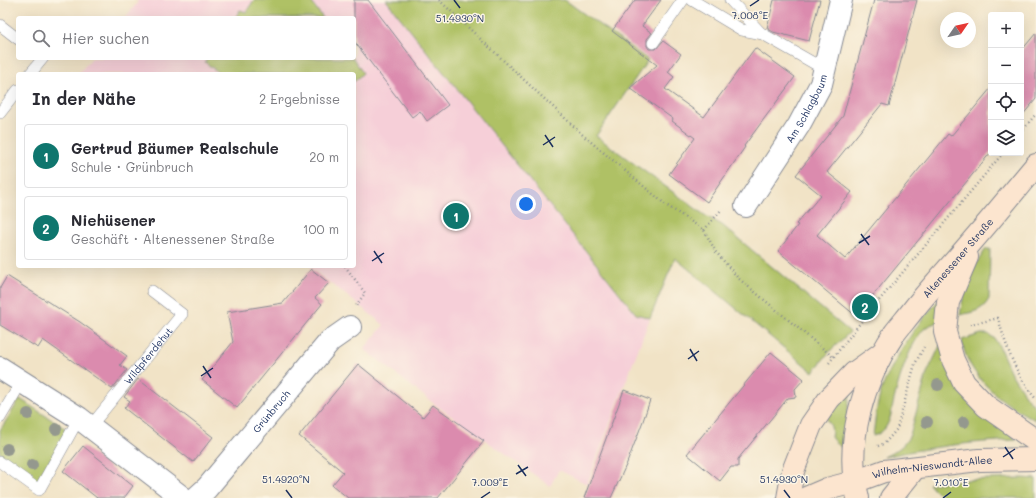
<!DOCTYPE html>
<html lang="de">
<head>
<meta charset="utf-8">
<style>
	body { margin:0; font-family:Mali,sans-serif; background:#f7f7f7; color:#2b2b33 }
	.controls { position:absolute; right:12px; top:12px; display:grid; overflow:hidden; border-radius:4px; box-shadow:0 4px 16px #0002 }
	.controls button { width:36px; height:36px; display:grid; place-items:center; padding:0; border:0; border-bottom:1px solid #e1e1e2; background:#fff; color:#2b2b33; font:20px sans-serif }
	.compass { position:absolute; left:940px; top:12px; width:36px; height:36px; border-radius:50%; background:#fff; box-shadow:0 4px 16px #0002; rotate:56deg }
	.you { position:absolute; left:526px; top:204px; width:14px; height:14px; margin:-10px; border:3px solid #fff; border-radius:50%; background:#1a73e8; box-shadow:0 0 0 6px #1a73e833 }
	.badge { display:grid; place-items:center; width:26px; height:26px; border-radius:50%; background:#0f766e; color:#fff; font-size:13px; font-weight:700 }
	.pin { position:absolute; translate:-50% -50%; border:2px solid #fff; box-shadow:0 1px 4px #0006 }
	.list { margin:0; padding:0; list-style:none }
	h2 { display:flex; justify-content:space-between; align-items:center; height:52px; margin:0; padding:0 16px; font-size:17px }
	h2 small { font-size:13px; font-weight:400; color:#7c7c81 }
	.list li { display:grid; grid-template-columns:26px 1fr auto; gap:12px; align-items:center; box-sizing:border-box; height:64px; margin:0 8px 8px; padding:0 8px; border:1px solid #e1e1e2; border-radius:4px }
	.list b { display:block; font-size:15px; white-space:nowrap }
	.list p { margin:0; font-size:13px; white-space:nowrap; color:#7c7c81 }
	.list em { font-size:13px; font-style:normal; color:#7c7c81 }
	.icon { flex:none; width:22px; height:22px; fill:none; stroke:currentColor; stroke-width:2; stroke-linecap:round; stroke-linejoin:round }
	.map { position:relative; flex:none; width:1036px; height:498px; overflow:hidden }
	.search { position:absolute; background:#fff; box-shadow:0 4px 16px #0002; left:16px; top:16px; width:340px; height:44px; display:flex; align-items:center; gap:10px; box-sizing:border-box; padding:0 14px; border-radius:4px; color:#7c7c81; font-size:15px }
	.panel { position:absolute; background:#fff; box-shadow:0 4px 16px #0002; left:16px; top:72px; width:340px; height:196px; border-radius:4px }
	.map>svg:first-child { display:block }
	.built { fill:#f6cfd8 }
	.green { fill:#afc165; stroke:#657862 }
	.building { fill:#db8bae }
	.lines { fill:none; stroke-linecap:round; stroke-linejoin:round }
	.lane-casing { stroke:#868992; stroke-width:12 }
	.street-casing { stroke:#868992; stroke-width:24 }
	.secondary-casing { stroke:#868992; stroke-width:24 }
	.path { stroke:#868992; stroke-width:2.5; stroke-dasharray:1 3; stroke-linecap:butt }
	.lane { stroke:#fff; stroke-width:11 }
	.street { stroke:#fff; stroke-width:22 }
	.secondary { stroke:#fce5cf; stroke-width:22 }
	.tree { fill:#94988e }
	.ticks { fill:none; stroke:#1b2f5e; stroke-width:1.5 }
	.labels { text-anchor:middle; stroke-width:3; stroke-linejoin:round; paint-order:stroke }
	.street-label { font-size:10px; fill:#1b2f5e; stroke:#fcf5e5 }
	.ticks-label { font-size:10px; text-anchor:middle; fill:#1b2f5e; stroke:#fcf5e5; stroke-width:3; stroke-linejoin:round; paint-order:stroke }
</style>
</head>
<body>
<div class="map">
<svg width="1036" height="498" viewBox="0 0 1036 498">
	<rect width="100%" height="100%" fill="#fcf5e5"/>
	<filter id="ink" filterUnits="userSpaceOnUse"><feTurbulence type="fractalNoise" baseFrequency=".025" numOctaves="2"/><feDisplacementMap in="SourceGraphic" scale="8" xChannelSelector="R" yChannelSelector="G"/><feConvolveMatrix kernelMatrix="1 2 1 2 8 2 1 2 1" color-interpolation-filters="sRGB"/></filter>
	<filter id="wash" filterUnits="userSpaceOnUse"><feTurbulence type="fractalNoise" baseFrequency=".012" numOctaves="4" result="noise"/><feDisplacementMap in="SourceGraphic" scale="16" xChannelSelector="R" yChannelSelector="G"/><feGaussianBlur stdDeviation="0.9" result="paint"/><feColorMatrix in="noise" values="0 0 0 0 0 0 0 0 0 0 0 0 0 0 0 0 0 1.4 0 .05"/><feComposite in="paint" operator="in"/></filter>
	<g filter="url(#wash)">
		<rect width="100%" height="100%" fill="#f1e3c6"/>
		<polygon class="built" points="136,0 386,0 636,314 650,318 587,484 559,470 550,486 433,403 364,349 384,325 309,266 354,266 354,74 78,74 92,58 354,58 354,18 125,18 138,2"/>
		<g class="green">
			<polygon points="254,0 310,0 323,18 235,18 240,10 246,12"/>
			<polygon points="386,0 565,0 648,60 596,136 706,216 722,225 850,332 831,350 813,372 675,258 650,318 636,314"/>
			<polygon points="207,58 353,58 363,73 354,82 354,74 220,74 205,62"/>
			<path d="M986,249H990L989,299C982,312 972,312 960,315C965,286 969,273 986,249Z"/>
			<path d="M941,299L938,322C933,324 928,325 924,329C911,342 899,378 895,396C892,406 892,416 887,425C884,431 879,434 873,436C875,420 877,403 882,388C893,361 919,318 941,299Z"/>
			<path d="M981,334H988L994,338L998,344L1011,373L1025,395L1036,408V420C1005,406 966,376 962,340Z"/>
			<path d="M941,344L1016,440C970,442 929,447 884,457C897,450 903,448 910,435L927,373Z"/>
			<path d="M850,392L844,448C837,446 835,442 831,437C833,429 831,425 826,419L837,404Z"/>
			<polygon points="20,399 69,431 36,482 0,456 0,430"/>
			<polygon points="1021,478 1036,479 1036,498 946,498 934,490 929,484 967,480"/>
		</g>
		<g id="blocks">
			<g class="building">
				<polygon points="354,0 368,0 448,105 427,121 420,111 412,117 354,41"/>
				<polygon points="635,0 661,0 642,26 652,33 647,39 647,46 649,49 656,49 663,41 681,54 668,72 674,77 665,89 704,117 755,48 795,77 744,146 745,147 707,202 669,174 695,138 672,121 673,119 630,88 657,65 612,31"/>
				<polygon points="774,0 820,0 809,41 773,32 767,28"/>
				<polygon points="874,0 917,0 889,106 882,104 827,172 852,192 817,235 845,259 948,134 951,136 991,88 991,152 856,316 778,251 798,225 796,224 821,195 796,175 843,116"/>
				<polygon points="1036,33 1036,99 1021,117 1021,51"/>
				<polygon points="311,269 329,283 315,298 322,304 237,408 202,380 233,342 227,312 283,303"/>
				<polygon points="7,276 80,322 127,356 120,365 127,370 112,389 43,340 38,348 0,325 0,288"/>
				<polygon points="771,352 804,379 795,389 796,397 788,398 738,459 738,467 731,467 720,481 687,454"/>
				<polygon points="358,364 423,417 433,405 484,441 438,498 348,498 332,485 343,472 299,436"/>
				<polygon points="138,379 213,437 193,462 124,408 130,401 124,397"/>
				<polygon points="624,390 650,400 643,421 627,463 611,498 584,498"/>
				<polygon points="83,446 133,486 124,498 97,498 63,471"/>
			</g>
		</g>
	</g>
	<g filter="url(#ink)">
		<use href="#blocks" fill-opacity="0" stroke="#868992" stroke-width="1"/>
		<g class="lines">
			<g class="lane-casing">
				<g id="lane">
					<polyline points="692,0 742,30 763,34"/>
					<polyline points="730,0 761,33 824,69"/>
					<polyline points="0,25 18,39"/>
					<polyline points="653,43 683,0"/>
					<polyline points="30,74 43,58"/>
					<polyline points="0,113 18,90"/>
					<polyline points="0,418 22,381"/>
					<path id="s1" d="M90,427L182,314L152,291"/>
					<polyline points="0,462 39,490 79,418"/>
				</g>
			</g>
			<g class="street-casing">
				<g id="street">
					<path id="s2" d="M746,206L799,125L821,84L841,0"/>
					<polyline points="0,368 79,418 183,498"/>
					<path id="s3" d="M196,498L207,488L330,341L350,327"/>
				</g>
			</g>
			<g class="secondary-casing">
				<g id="secondary">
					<polyline points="967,257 948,302 945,332 953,360 964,383 986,406 1036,441"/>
					<polyline points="788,498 793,471 811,425 829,399 854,373 882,353"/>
					<path id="s4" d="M806,498L827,489L854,482L884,471L979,460L1036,459"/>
					<path id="s5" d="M858,498C844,442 863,381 894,334C900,326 907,318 913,310C932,286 954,263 974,239C995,215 1015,190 1036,165"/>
					<polyline points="891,498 915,468"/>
				</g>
			</g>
			<g class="path">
				<polyline points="439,0 585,137 666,205 704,230 716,252 738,278 833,357"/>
				<polyline points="1021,132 1036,114"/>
				<polyline points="704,230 722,209"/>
				<polyline points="345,266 365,293 356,306"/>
				<path d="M970,325L998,318C1006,346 1016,376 1036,399"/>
				<polyline points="829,363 861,322 1003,153"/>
				<polyline points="878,446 885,443 897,429 915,364 924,347"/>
			</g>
			<use href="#lane" class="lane"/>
			<use href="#street" class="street"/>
			<use href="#secondary" class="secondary"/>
		</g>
		<g class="tree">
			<circle cx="938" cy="385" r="6"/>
			<circle cx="28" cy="414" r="6"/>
			<circle cx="927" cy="422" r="6"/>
			<circle cx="964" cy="422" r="6"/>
			<circle cx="56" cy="429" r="6"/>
			<circle cx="7" cy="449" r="6"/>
			<circle cx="32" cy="465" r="6"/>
		</g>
	</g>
	<path class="ticks" d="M454,0L460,8M750,6L759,0M545,135L553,147M543,145L555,137M861,234L869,245M859,243L870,236M374,251L382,263M372,261L384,253M690,349L697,361M688,359L699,351M203,366L211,378M201,376L213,368M1005,447L1013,459M1003,457L1015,449M518,465L526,476M516,474L528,467M286,490L292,498M784,490L790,498M481,498L490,492M943,498L951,492"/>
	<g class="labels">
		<g class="street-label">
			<text dy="4" stroke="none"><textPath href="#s2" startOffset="115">Am Schlagbaum</textPath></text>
			<text dy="4" stroke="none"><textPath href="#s5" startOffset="272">Altenessener Straße</textPath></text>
			<text dy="4" stroke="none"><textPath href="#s1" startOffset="92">Wildpferdehut</textPath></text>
			<text dy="4" stroke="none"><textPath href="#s3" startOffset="115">Grünbruch</textPath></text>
			<text dy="4" stroke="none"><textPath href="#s4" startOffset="131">Wilhelm-Nieswandt-Allee</textPath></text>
		</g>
	</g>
	<g class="ticks-label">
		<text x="750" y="19">7.008°E</text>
		<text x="460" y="22">51.4930°N</text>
		<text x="286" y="483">51.4920°N</text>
		<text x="784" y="483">51.4930°N</text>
		<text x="490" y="486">7.009°E</text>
		<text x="951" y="486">7.010°E</text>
	</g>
</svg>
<div class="controls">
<button>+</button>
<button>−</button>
<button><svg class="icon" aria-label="locate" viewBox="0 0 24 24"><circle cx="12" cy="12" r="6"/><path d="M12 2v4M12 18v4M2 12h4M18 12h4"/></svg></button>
<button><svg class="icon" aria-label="layers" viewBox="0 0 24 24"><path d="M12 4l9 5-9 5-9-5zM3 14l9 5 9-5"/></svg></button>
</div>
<svg class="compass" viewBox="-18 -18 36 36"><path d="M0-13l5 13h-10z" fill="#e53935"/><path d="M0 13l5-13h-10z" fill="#7c7c81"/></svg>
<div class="you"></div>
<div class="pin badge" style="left:456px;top:216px">1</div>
<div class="pin badge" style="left:865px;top:307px">2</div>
<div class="search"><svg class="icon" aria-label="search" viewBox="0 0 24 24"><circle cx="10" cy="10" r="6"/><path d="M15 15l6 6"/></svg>Hier suchen</div>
<section class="panel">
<h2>In der Nähe<small>2 Ergebnisse</small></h2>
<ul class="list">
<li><span class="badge">1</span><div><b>Gertrud Bäumer Realschule</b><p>Schule · Grünbruch</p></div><em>20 m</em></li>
<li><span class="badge">2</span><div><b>Niehüsener</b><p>Geschäft · Altenessener Straße</p></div><em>100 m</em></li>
</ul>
</section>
</div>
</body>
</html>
